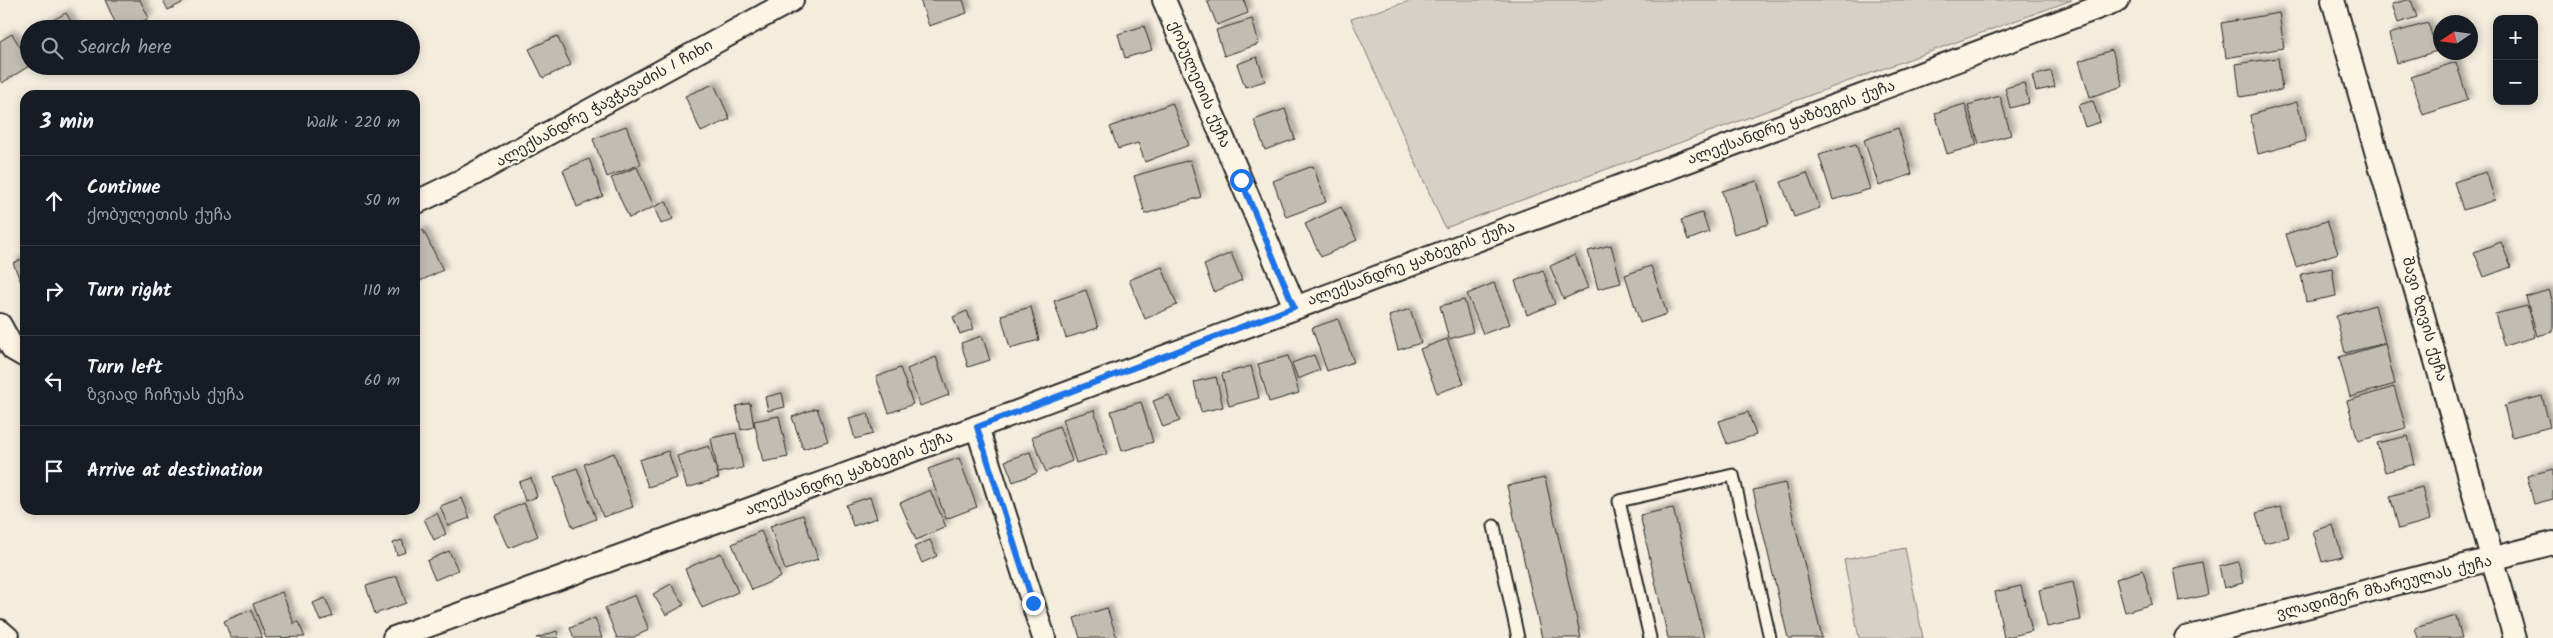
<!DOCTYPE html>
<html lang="en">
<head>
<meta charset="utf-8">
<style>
	body { margin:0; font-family:Kalam,"Noto Sans Georgian",sans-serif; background:#20242c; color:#f1f3f6 }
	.controls { position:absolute; right:15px; top:15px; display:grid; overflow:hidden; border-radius:10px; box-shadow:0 2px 8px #0003 }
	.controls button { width:45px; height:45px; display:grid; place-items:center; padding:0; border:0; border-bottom:1px solid #363941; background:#171b24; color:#f1f3f6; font:25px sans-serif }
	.compass { position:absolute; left:2433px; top:15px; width:45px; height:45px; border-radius:50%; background:#171b24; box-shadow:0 2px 8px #0003; rotate:257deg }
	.stop { position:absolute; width:15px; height:15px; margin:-11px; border:4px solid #1a73e8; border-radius:50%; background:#fff }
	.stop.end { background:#1a73e8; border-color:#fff; box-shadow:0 1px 5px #0008 }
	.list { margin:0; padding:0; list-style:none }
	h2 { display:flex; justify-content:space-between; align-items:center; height:65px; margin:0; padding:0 20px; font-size:21px }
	h2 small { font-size:16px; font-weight:400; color:#9ea1a6 }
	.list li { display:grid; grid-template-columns:32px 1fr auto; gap:15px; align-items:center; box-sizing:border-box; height:90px; padding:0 20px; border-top:1px solid #363941 }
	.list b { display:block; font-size:19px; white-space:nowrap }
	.list p { margin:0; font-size:16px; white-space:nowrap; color:#9ea1a6 }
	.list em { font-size:16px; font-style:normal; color:#9ea1a6 }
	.icon { flex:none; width:28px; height:28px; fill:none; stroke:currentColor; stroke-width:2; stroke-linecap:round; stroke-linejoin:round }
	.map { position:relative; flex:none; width:2553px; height:638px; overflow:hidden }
	.search { position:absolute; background:#171b24; box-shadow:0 2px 8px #0003; left:20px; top:20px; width:400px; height:55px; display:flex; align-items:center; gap:12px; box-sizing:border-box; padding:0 18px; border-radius:28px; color:#9ea1a6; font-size:19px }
	.panel { position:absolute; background:#171b24; box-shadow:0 2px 8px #0003; left:20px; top:90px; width:400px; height:425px; border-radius:15px }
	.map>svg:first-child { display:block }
	.green { fill:#d6d1c4; stroke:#807e78 }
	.building { fill:#c2bdb1; stroke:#2b2b2b; filter:url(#shadow) }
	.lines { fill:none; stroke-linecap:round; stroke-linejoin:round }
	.service-casing { stroke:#2b2b2b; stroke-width:15 }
	.minor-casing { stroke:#2b2b2b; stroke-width:26 }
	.service { stroke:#fcf5e5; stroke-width:11 }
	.minor { stroke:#fcf5e5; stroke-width:22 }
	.route { stroke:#1a73e8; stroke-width:6 }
	.labels { text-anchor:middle; stroke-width:4.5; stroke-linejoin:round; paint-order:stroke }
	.street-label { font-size:15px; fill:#2b2b2b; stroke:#fcf5e5 }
</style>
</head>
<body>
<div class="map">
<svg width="2553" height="638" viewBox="0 0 2553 638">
	<defs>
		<filter id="shadow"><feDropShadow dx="4.5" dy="-4.5" stdDeviation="2.5" flood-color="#0004"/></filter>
	</defs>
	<rect width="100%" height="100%" fill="#f4edde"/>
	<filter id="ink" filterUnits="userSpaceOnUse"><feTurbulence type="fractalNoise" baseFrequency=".02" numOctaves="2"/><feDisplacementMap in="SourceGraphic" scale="10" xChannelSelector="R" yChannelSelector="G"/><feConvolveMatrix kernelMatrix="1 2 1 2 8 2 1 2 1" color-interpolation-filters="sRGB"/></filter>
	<g filter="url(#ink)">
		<g class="green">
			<polygon points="1413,0 2072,0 1445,228 1351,19"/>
			<polygon points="1905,548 1923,638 1859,638 1844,560"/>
		</g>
		<g class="building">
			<polygon points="105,0 140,0 149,18 128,29 118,29"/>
			<polygon points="163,0 188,0 168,10"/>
			<polygon points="920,0 963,0 967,13 929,26"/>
			<polygon points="1207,0 1244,0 1248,13 1217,25"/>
			<polygon points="2407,0 2411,0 2417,17 2398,23 2392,4"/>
			<polygon points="66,13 75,29 37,29"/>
			<polygon points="2279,13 2284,48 2226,58 2221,23"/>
			<polygon points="1252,19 1259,44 1224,56 1216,30"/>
			<polygon points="2428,23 2437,51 2397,63 2389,34"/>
			<polygon points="1144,26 1152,50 1125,58 1118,34"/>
			<polygon points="12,34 29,61 29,66 2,83 0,80 0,41"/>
			<polygon points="557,36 571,65 543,78 529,49"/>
			<polygon points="2112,50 2123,86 2090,97 2079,61"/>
			<polygon points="1257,57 1265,81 1245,87 1237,64"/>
			<polygon points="2278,58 2282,90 2240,97 2236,64"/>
			<polygon points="2456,62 2468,100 2423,115 2411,77"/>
			<polygon points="49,66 64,66 52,73"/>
			<polygon points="2051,71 2055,87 2036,91 2032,76"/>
			<polygon points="2024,83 2029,103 2010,108 2005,88"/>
			<polygon points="714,84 730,119 701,132 685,96"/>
			<polygon points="2000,96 2011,135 1979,144 1968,105"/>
			<polygon points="2093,101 2100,122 2085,127 2078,105"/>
			<polygon points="2297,102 2306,141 2258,154 2250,115"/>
			<polygon points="1172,103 1189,145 1145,162 1138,143 1118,149 1110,127"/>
			<polygon points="1965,104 1977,145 1947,154 1935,113"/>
			<polygon points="1285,109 1295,139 1265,150 1254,120"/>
			<polygon points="626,126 641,164 607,177 593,139"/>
			<polygon points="1898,128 1912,174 1879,186 1864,140"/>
			<polygon points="1856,144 1870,189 1833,200 1819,155"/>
			<polygon points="589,159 603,196 577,207 563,170"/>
			<polygon points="1190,160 1201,197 1145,214 1134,176"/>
			<polygon points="1313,166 1326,202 1286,217 1273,181"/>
			<polygon points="637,167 654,207 629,218 611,178"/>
			<polygon points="2486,172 2495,200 2463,210 2454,182"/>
			<polygon points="1807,173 1820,208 1794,217 1781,182"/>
			<polygon points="1757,181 1769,224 1734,234 1722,191"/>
			<polygon points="666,201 673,219 661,224 654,207"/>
			<polygon points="1341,207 1357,240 1321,257 1305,224"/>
			<polygon points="1702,213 1709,232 1688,240 1681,220"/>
			<polygon points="2327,221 2338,253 2296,267 2286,234"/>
			<polygon points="423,230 443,270 416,283 415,234"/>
			<polygon points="2501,242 2511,267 2484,277 2474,252"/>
			<polygon points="1611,245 1621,283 1598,289 1588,251"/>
			<polygon points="1231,253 1242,280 1214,292 1204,265"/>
			<polygon points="1575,255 1588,288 1563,299 1550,266"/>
			<polygon points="25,258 25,286 23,287 13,263"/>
			<polygon points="1651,266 1667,314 1640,323 1625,275"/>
			<polygon points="1162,267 1177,305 1145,319 1129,280"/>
			<polygon points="2332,268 2336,296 2306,302 2301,274"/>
			<polygon points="1543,270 1555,304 1527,315 1515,281"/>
			<polygon points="1494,283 1510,324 1483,334 1467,294"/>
			<polygon points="1086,290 1098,328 1066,338 1054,301"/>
			<polygon points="2549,290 2553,303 2553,332 2537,336 2526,297"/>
			<polygon points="1464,300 1473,332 1449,339 1440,306"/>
			<polygon points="2375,305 2385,343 2345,353 2336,316"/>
			<polygon points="2527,306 2535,337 2504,346 2495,314"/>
			<polygon points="1031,307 1039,340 1010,348 1001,315"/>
			<polygon points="1410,309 1421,343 1398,350 1389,316"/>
			<polygon points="967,311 974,329 960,334 953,317"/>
			<polygon points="1338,319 1354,362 1327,371 1312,328"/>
			<polygon points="982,336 990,360 968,367 961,343"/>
			<polygon points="1447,339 1464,384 1437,393 1420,349"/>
			<polygon points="2385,344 2395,384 2350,397 2339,357"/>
			<polygon points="1314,355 1320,370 1298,379 1292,363"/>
			<polygon points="1288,356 1299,393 1269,402 1258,364"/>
			<polygon points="936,357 949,395 920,406 907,369"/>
			<polygon points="1251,366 1259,398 1229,406 1222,374"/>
			<polygon points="900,368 913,404 889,413 876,377"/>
			<polygon points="1216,377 1223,407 1201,412 1194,382"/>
			<polygon points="2394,387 2406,428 2358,441 2347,401"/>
			<polygon points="782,393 785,407 768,411 765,397"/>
			<polygon points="1169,395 1180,421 1163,427 1153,401"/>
			<polygon points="2542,396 2550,427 2512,437 2504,406"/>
			<polygon points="1141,402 1153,442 1122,451 1111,411"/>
			<polygon points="750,403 754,427 741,430 736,406"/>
			<polygon points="817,408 828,441 803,449 792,417"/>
			<polygon points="1094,410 1107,454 1076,463 1063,419"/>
			<polygon points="1748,412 1756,435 1727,444 1719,421"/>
			<polygon points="868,413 873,434 855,439 849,418"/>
			<polygon points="779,416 788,457 763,462 754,421"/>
			<polygon points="1059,426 1072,461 1046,472 1032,437"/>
			<polygon points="736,433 743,468 718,473 711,438"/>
			<polygon points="2408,436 2415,464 2385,472 2377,443"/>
			<polygon points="709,446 719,478 687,488 677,456"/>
			<polygon points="668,451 677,478 648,487 639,460"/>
			<polygon points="1030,452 1037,473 1013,482 1005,461"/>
			<polygon points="614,453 633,507 603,517 584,464"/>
			<polygon points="959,458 977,507 946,519 928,469"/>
			<polygon points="577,468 596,519 573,528 554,477"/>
			<polygon points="2553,469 2553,499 2534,504 2527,476"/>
			<polygon points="531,478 537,497 525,501 519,482"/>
			<polygon points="1545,478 1581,638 1542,638 1507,486"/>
			<polygon points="1785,483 1822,638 1788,638 1753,490"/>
			<polygon points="2422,487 2430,520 2399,529 2390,496"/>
			<polygon points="930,490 946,527 916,540 900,503"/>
			<polygon points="870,497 877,518 853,526 846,505"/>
			<polygon points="462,498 470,518 448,526 440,506"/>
			<polygon points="524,503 538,536 509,548 495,516"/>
			<polygon points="2281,507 2289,537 2264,543 2256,513"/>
			<polygon points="1673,508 1704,638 1668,638 1640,515"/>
			<polygon points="437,513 446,534 434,540 424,519"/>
			<polygon points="803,515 818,559 785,570 770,526"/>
			<polygon points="2333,525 2342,557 2322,562 2313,531"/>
			<polygon points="761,531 781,577 752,590 732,544"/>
			<polygon points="402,540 406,552 397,555 393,543"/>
			<polygon points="930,540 937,556 922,563 914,547"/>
			<polygon points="449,551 458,570 435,580 427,561"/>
			<polygon points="721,553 738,592 702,608 685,569"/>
			<polygon points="2202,562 2208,595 2179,601 2173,568"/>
			<polygon points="2238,562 2243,583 2224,588 2219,567"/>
			<polygon points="2143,570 2152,604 2125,612 2116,579"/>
			<polygon points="397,576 406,603 375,614 366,586"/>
			<polygon points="2073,582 2081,620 2047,627 2039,590"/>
			<polygon points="671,584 684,605 666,615 653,594"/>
			<polygon points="2021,586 2032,631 2004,638 1995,592"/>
			<polygon points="282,592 294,624 298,622 305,637 266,638 253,604"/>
			<polygon points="635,595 649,630 631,638 617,638 605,608"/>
			<polygon points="325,598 333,616 320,621 313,603"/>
			<polygon points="1107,608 1117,638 1080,638 1074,618"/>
			<polygon points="251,610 262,638 231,638 224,621"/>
			<polygon points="2456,616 2462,638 2418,638 2415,628"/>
			<polygon points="595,618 602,638 574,638 570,628"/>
			<polygon points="557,631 559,638 536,638"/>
		</g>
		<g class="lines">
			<g class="service-casing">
				<g id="service">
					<polyline points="1494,526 1518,638"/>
					<polyline points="1650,638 1619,501 1733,475 1770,638"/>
				</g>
			</g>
			<g class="minor-casing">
				<g id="minor">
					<polyline points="1164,0 1295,307"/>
					<polyline points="2333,0 2515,638"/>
					<polyline points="415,203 463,180 792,0"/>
					<polyline points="0,325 13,349 25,356"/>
					<polyline points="977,427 1044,638"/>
					<polyline points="0,631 8,638"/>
					<polyline points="394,638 977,427 2118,0"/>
					<polyline points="2186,638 2553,543"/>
				</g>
			</g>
			<use href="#service" class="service"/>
			<use href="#minor" class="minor"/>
		</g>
	</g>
	<g class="lines" filter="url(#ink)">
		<polyline class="route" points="1033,603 977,427 1294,307 1241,180"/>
	</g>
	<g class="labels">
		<g class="street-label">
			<text transform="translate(1200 84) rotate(67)" y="5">ქობულეთის ქუჩა</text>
			<text transform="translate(604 103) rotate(-29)" y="5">ალექსანდრე ჭავჭავაძის I ჩიხი</text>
			<text transform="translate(1791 122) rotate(-20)" y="5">ალექსანდრე ყაზბეგის ქუჩა</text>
			<text transform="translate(1411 263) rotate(-20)" y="5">ალექსანდრე ყაზბეგის ქუჩა</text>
			<text transform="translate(2425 319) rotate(74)" y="5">შავი ზღვის ქუჩა</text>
			<text transform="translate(849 473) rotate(-20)" y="5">ალექსანდრე ყაზბეგის ქუჩა</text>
			<text transform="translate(2384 587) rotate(-14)" y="5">ვლადიმერ მზარეულას ქუჩა</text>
		</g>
	</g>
</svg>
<div class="controls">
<button>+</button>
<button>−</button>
</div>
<svg class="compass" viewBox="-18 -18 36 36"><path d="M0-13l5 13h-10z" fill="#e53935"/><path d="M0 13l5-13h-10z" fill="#9ea1a6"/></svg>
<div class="stop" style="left:1241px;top:180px"></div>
<div class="stop end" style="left:1033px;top:603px"></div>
<div class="search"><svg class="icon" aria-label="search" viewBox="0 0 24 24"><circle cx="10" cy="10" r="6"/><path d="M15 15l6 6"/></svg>Search here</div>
<section class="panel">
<h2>3 min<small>Walk · 220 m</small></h2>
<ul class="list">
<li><svg class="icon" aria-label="ahead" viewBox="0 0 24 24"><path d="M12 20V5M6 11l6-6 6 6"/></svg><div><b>Continue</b><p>ქობულეთის ქუჩა</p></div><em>50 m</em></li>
<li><svg class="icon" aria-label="right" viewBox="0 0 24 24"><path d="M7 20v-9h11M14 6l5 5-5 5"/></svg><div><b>Turn right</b></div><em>110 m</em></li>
<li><svg class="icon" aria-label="left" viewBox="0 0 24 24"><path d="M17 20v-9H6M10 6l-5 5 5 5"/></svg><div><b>Turn left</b><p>ზვიად ჩიჩუას ქუჩა</p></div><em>60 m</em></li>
<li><svg class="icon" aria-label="arrive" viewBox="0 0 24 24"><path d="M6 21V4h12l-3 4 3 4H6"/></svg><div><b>Arrive at destination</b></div></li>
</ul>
</section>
</div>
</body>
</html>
